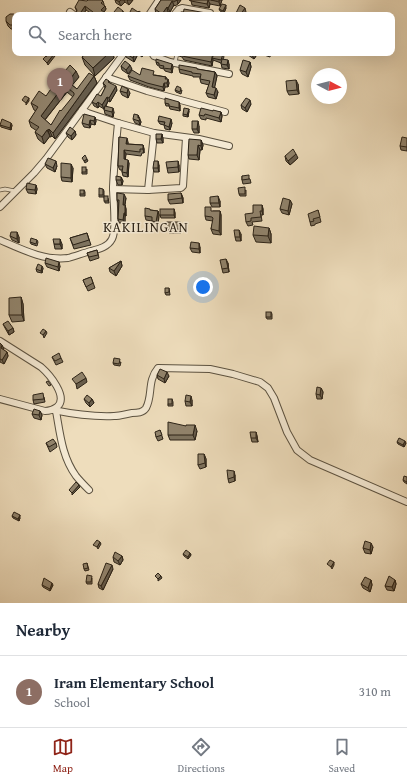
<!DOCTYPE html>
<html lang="en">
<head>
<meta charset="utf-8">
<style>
	body { margin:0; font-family:"Gentium Book Plus",serif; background:#f6f6f7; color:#1f2937 }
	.compass { position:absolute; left:311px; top:68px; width:36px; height:36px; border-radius:50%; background:#fff; box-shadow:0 4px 16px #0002; rotate:97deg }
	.you { position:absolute; left:203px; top:287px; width:14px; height:14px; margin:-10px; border:3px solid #fff; border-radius:50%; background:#1a73e8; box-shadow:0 0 0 6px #1a73e833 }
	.badge { display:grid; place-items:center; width:26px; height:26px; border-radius:50%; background:#8f2418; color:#fff; font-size:13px; font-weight:700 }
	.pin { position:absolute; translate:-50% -33px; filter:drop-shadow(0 1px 2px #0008) }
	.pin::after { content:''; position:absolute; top:21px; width:14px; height:12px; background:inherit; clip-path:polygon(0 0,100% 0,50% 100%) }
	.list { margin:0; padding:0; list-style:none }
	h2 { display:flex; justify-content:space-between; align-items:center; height:52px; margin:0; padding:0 16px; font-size:17px }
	h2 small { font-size:13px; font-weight:400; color:#747a83 }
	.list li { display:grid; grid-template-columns:26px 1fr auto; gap:12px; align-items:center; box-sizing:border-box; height:72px; padding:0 16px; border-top:1px solid #e0e1e3 }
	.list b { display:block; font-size:15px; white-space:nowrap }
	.list p { margin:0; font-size:13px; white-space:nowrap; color:#747a83 }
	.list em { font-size:13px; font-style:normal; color:#747a83 }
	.icon { flex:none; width:22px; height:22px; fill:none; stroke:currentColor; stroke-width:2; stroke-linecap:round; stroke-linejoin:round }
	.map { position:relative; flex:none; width:407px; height:603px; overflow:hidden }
	.search { position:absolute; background:#fff; box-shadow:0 4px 16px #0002; left:12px; right:12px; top:12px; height:44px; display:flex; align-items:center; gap:10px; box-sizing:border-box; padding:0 14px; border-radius:8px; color:#747a83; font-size:15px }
	.sheet { height:124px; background:#fff }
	nav { display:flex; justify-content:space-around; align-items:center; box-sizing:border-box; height:56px; border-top:1px solid #e0e1e3; background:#fff; font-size:11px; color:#747a83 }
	nav a { display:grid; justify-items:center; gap:2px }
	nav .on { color:#8f2418 }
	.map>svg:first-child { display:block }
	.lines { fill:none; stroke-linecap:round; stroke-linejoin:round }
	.service-casing { stroke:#5c5240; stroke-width:4.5 }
	.minor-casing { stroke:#5c5240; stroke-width:8 }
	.service { stroke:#f4e9d3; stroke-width:3 }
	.minor { stroke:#f4e9d3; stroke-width:6 }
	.wall { fill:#7d725e; stroke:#2c2317; fill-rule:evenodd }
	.shaded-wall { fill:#665c4c; stroke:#2c2317 }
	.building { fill:#91846d; stroke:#2c2317; fill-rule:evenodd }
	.labels { text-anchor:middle; stroke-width:3; stroke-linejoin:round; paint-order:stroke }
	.neighbourhood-label { font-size:14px; letter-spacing:1px; fill:#2c2317; stroke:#f4e9d3 }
</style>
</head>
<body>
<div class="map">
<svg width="407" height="603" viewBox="0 0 407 603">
	<rect width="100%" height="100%" fill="#eeddbc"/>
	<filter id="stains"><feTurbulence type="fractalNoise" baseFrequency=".005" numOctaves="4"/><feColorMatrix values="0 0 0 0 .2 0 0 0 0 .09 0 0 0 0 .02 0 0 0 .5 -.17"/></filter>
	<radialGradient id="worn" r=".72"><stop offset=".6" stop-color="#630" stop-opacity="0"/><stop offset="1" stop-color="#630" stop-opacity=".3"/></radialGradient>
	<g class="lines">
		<g class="service-casing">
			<g id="service">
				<polyline points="175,63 177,53"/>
				<polyline points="0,190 5,189 15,191"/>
			</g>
		</g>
		<g class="minor-casing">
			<g id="minor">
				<polyline points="70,12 74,15"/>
				<polyline points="149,15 159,0"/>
				<polyline points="174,15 179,9 182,8 210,13"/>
				<polyline points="152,53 154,56 170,62 229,74"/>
				<polyline points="106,77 147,91 225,112"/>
				<polyline points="82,110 88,113 118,123 154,133 199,139 229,146"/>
				<polyline points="113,189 148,190 181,188 183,186 186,138"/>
				<polyline points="148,190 154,133"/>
				<polyline points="0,207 34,173 46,159 124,53"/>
				<path d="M0,240C21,249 44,261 68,258C75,256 84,253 91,251C99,249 108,247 112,239C117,230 113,200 113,187C114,166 116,144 118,123"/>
				<path d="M0,341L41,367C49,374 69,397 57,407C53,410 50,411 45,411L0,399"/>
				<path d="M53,410C73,414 93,417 114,416C120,416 126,414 132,413C137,413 143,413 146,408C153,395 147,381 158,368L210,369L233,374L260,382L268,388L274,398L287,432L297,450L310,460L407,502"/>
				<path d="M56,411C60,433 62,457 76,476C80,481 85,486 89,490"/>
			</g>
		</g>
		<use href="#service" class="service"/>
		<use href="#minor" class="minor"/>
	</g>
	<g class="wall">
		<polygon points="115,0 133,0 129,5 125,2 121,6 116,3"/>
		<polygon points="161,0 181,0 178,4 175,6 174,5 170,12 168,12 166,15 158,15 156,14 155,9"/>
		<polygon points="189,0 222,0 220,6 210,4 209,8 192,5 191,1"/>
		<polygon points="87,1 103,1 104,4 104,5 105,6 106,9 104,12 92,14 86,10 83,15 74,15 76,14 77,12 75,7"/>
		<polygon points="226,8 224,13 220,11 219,9"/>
		<polygon points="15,16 15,29 11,29 8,26 6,21"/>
		<polygon points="87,53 113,53 114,58 95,76 85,65 82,57"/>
		<polygon points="125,53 145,53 142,57 138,54 134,62 126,57"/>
		<polygon points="178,53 215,53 214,54 223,54 224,57 223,59 229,64 229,69 222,68 221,63 213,60 212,66 184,60 182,57 179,56"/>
		<polygon points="247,53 258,53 254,59 248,55"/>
		<polygon points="263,53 271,53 270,57 264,55"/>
		<polygon points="156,62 173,67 172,73 165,71 164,69 160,68 159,66 157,65"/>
		<polygon points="250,62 251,67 248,77 242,74 240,70"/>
		<polygon points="121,66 132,69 128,74 122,70"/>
		<polygon points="179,69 197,69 215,72 217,76 214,88 218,92 216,99 208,97 206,93 209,85 201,83 200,79 200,77 193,77 193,76 180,73"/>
		<polygon points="155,75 166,77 169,83 168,87 165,87 164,91 149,87 130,80 128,76"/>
		<path d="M94,76L97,83L55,139L52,136L50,137V136L44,144L38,139L35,132L37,131L31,127L29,121L36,111L34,110L31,103L46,96L79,77L72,85L77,89ZM67,92L73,97L51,125L45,120Z"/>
		<polygon points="109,81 110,83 117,90 110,102 108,101 106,106 114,112 113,117 105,114 104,109 99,106 98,108 94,106 92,102 101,96 105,88 103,83"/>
		<polygon points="298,84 299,94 289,95 287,91"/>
		<polygon points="175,90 182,90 181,94 176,92"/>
		<polygon points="120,91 130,93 128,98 122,95"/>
		<polygon points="165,103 180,105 180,111 170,109 169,106 166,106"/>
		<polygon points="251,104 247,112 242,109 241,105"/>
		<polygon points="189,111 188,117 183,116 183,114"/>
		<polygon points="213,111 221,112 222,116 221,122 206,118 206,120 201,119 199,115"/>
		<polygon points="138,115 141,122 140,125 135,123 133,119"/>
		<polygon points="95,117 96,121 95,125 91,124 90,128 84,127 82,123"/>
		<polygon points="158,121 172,123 170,130 165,129 164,125 160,124"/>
		<polygon points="0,125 12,125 11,130 1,127"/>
		<polygon points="199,126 199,133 194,133 192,129"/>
		<polygon points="75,131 76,135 72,140 68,137 66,133"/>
		<polygon points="162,134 163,139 163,143 157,143 156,139"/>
		<polygon points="119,137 128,142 128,144 143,145 144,149 144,153 142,153 141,156 126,154 125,159 129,163 128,177 123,176 122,172 122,170 120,170 118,166"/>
		<polygon points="407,138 407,151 401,150 400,146"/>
		<polygon points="201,140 203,145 202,150 200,150 199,160 189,159 188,155"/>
		<polygon points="285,156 298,158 290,165 286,161"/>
		<polygon points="45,164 57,166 55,172 47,168"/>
		<polygon points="159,165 159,172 154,172 153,168"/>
		<polygon points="179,165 179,172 168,173 167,168"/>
		<polygon points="73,168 72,182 62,181 61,177"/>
		<polygon points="87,169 87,174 82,174 82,172"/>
		<polygon points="242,176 250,179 251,183 243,184 242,180"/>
		<polygon points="121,177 123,181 122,185 118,185 116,180"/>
		<polygon points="36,185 37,189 36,194 28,193 26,189"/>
		<polygon points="103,189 104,191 104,196 108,198 109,203 105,203 104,197 99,197 99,195"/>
		<polygon points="84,190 85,192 85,196 80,196 80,194"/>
		<polygon points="246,190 246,196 240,196 239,194"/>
		<polygon points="181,193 183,198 183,203 170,204 168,200"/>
		<polygon points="126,198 125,205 126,209 126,216 125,216 125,223 119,223 118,219 118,203 117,200"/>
		<polygon points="290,200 292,204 289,215 282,213 280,209"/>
		<polygon points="220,201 220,207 212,207 210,203"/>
		<polygon points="262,205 263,209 263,215 261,215 262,221 252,222 253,225 248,226 246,222 253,213"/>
		<polygon points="174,209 175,213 175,218 161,218 160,215"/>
		<polygon points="150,210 158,211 159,215 158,226 153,225 152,221 146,220 145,216"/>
		<polygon points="318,210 321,222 315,224 315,225 311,226 310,222"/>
		<polygon points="213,211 220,211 221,215 221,235 213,234 211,229 213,221 206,220 205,216"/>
		<polygon points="181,226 181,233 169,233 167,229"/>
		<polygon points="269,228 271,234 271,243 256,242 253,235"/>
		<polygon points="87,233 91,245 74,249 70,238"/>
		<polygon points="241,234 241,241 236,241 235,237"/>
		<polygon points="10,236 19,237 19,243 12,240"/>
		<polygon points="37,240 38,242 37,246 31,244 30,242"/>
		<polygon points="54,244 62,244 62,249 55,249"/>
		<polygon points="200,247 200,253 192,252 190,248"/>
		<polygon points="97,250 99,258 90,261 87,253"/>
		<polygon points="121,261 122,266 116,276 110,272 109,268"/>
		<polygon points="45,263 60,266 59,271 47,267"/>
		<polygon points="228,263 229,272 223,273 222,269"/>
		<polygon points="43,268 42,273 37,272 36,269"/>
		<polygon points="91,277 95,288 88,291 83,280"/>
		<polygon points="169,288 170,295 166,295 165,293"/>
		<polygon points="21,297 23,304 24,321 12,322 9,315"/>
		<polygon points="271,312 272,314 272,319 267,319 266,317"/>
		<polygon points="3,324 13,328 14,332 9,335 5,328"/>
		<polygon points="0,343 4,349 3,350 7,352 8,356 4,364 0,362"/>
		<polygon points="52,357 61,358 63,362 56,365"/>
		<polygon points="121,362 120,366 114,365 113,363"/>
		<polygon points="157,375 169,376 165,383 158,379"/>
		<polygon points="321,388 323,392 322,399 317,399 316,394"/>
		<polygon points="44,397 45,402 34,404 33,400"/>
		<polygon points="84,399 92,399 94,403 90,407 86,403"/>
		<polygon points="172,399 173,402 173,406 168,406 168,404"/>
		<polygon points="192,400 192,406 186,406 185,401"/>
		<polygon points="40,411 42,415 41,420 34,418 32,414"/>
		<polygon points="160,430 163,439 158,441 156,437"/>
		<polygon points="197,431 195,440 170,440 168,435"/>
		<polygon points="256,432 257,436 258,442 252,442 251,438"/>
		<polygon points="397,442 406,443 404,447 398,444"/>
		<polygon points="46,443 56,443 57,447 50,452"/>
		<polygon points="204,454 206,459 206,467 200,469 198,465"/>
		<polygon points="235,475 235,481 229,483 228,479"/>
		<polygon points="407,477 407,484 404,482 403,480"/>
		<polygon points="12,516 20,518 19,521 13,518"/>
		<polygon points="373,547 371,554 365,553 363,548"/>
		<polygon points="190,553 191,555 188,559 184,556 183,554"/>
		<polygon points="122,556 123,560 120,565 114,562 113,557"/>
		<polygon points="87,563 89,570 85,571 84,569"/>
		<polygon points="113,569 103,590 99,588 98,584"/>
		<polygon points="92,578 92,584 87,584 86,582"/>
		<polygon points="371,580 372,585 370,592 363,588 361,584"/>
		<polygon points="395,580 396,584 394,591 387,590 385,586"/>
		<polygon points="42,585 53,585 50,591 43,587"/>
	</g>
	<g class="shaded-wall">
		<polygon points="121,0 124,0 125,2 121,6 119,2"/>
		<polygon points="128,0 133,0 129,5 127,1"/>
		<polygon points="177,0 181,0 178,4"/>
		<polygon points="208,0 210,4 209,8 207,4"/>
		<polygon points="219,0 222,0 220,6 219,2"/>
		<polygon points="172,1 174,5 170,12 168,8"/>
		<polygon points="226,5 226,8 224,13 223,11"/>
		<polygon points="85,6 86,10 83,15 79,15"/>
		<polygon points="105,6 106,9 103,14 101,10"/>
		<polygon points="167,7 168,12 166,15 162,15 162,14"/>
		<polygon points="245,8 246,12 244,15 240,15"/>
		<polygon points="123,11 125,15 120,15"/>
		<polygon points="109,53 113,53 114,58 95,76 93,68"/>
		<polygon points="135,53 138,53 138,54 134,62 133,58"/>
		<polygon points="141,53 145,53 142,57"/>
		<polygon points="213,53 215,53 214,58 212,58 213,60 212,66 211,62"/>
		<polygon points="254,53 258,53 254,59 252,55"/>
		<polygon points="54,54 55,56 48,65 47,63"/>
		<polygon points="228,60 229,64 229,69 227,65"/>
		<polygon points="250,62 251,67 248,77 246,72"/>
		<polygon points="172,64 173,67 172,73 171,69"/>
		<polygon points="130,65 132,69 128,74 126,70"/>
		<polygon points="76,71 79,77 70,88 68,82"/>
		<polygon points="215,72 217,76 214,91 212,87"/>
		<polygon points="94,76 97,83 55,139 53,133"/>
		<polygon points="168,79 169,83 168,87 167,83"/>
		<polygon points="296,80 298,84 299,94 297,90"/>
		<polygon points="164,83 165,87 164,91 163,87"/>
		<polygon points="64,85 67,92 43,122 41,116"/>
		<polygon points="116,86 117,90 110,102 109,98"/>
		<polygon points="216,88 218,92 216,99 214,95"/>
		<polygon points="128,89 130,93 128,98 127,93"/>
		<polygon points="107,97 108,101 104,109 102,105"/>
		<polygon points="29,98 29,101 26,105 26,103"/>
		<polygon points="250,100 251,104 247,112 245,108"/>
		<polygon points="98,102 99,106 98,108 96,104"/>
		<polygon points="179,102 180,105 180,111 179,108"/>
		<polygon points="113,108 114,112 113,117 112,112"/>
		<polygon points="189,109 189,111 188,117 187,115"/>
		<polygon points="221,112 222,116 221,122 219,118"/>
		<polygon points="138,115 141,122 140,125 138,118"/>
		<polygon points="95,117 96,121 95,125 94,121"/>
		<polygon points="171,119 172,123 170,130 169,127"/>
		<polygon points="90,120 91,124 90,128 89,125"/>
		<polygon points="198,121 199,126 199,133 197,129"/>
		<polygon points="11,123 12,125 11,130 10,128"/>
		<polygon points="49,129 52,136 50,137 48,130"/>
		<polygon points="47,130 50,136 44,144 42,137"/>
		<polygon points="75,131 76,135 72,140 71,136"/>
		<polygon points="162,134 163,139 163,143 161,139"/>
		<polygon points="127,138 128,142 127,148 126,144"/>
		<polygon points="201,140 203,145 202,150 201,146"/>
		<polygon points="143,145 144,149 144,153 143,149"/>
		<polygon points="198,145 200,150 199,160 197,155"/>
		<polygon points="124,150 126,154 125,163 124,159"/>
		<polygon points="296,154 298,158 290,165 288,161"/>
		<polygon points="87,159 88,161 85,163 84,161"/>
		<polygon points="128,160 129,163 128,177 127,173"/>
		<polygon points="56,161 57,166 55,172 53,168"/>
		<polygon points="158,161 159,165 159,172 158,168"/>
		<polygon points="178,161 179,165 179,172 178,167"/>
		<polygon points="71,164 73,168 72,182 71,178"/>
		<polygon points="121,177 123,181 122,185 121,180"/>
		<polygon points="36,185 37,189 36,194 35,190"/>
		<polygon points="181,193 183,198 183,203"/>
		<polygon points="124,194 126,198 124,209 123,205"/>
		<polygon points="218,196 220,201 220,207 219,203"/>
		<polygon points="290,200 292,204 289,215 288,211"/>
		<polygon points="125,205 126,209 126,216 125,213"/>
		<polygon points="262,205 263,209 263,215 262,211"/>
		<polygon points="174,209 175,213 175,218 174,215"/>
		<polygon points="158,211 159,215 158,226 156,222"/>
		<polygon points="220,211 221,215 221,235 219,231"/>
		<polygon points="124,213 125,216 125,223 123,220"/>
		<polygon points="180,222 181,226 181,233 180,229"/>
		<polygon points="269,228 271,234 271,243 268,236"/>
		<polygon points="239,230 241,234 241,241 240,237"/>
		<polygon points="17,232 19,237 19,243 17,239"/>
		<polygon points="60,239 62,244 62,249 60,244"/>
		<polygon points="199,243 200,247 200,253 199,249"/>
		<polygon points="226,259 228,263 229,272 228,268"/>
		<polygon points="121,261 122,266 116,276 114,271"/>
		<polygon points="59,262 60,266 59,271 58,267"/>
		<polygon points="42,266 43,268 42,273 41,271"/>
		<polygon points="21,297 23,304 24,321 22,315"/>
		<polygon points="13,328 14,332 9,335 8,331"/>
		<polygon points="46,331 47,333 44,338 43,335"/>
		<polygon points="2,345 4,349 2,352 1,348"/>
		<polygon points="7,352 8,356 4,364 2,360"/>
		<polygon points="167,372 169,376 165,383 164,379"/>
		<polygon points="86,378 87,382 77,389 76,384"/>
		<polygon points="321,388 323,392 322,399 320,395"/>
		<polygon points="191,396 192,400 192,406 190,402"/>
		<polygon points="92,399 94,403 90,407 89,403"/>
		<polygon points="40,411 42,415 41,420 39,415"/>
		<polygon points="195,425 197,431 195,440 193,435"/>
		<polygon points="256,432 257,436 258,442 256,438"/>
		<polygon points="405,441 406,443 404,447 403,445"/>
		<polygon points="204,454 206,459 206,467 205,463"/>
		<polygon points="234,471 235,475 235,481 234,477"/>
		<polygon points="79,485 80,487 72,495 72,493"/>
		<polygon points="20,515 20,518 19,521 18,519"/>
		<polygon points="100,542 101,544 98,549 97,547"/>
		<polygon points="371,543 373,547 371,554 370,550"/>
		<polygon points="190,553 191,555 188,559 188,557"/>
		<polygon points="122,556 123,560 120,565 118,561"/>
		<polygon points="334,562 334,565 332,569 331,567"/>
		<polygon points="112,565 113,569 103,590 101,586"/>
		<polygon points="161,576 162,578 158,581 158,579"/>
		<polygon points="371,580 372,585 370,592 368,588"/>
		<polygon points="395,580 396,584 394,591 392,587"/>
		<polygon points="52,583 53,585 50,591 50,589"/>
	</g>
	<g class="building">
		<polygon points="79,0 87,1 88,0 102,0 103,1 101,3 105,6 101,10 104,12 102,15 91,15 93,12 85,6 79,15 74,15 76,14 77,10 75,7"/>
		<polygon points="116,0 121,0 119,2"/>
		<polygon points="161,0 177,0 174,2 172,1 168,8 167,7 162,14 155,9"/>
		<polygon points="191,0 208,0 207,4 191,1"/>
		<polygon points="211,0 219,0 219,2"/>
		<polygon points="222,4 226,5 223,11 219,9"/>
		<polygon points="240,5 245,8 240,15 236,13"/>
		<polygon points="118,7 123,11 120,15 118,15 114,12"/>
		<polygon points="132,8 138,12 139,11 143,14 143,15 134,15 130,12"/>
		<polygon points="184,9 206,13 205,15 183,15"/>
		<polygon points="10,14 14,14 15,16 15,24 14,25 10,25 6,21 6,17"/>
		<polygon points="49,53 53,53 54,54 47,63 43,59 46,56 46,57"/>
		<polygon points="87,53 109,53 93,68 82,57"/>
		<polygon points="125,53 135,53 133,58"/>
		<polygon points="182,53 213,53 211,62 182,56 183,53"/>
		<polygon points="215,53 219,53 223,54 221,60 212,58"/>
		<polygon points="156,59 172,64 171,69 163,68 164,66 159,65 159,63 156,62"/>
		<polygon points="222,59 228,60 227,65 221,64"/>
		<polygon points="243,60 250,62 246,72 240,70"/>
		<polygon points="125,61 130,65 126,70 121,66"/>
		<path d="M70,65L76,71L68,82L77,89L89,73L94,76L53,133L49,129L48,130H47L42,137L35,132L39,127L29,121L38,107L31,103L39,91L46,96L55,83ZM64,85L74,93V95L61,111L60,110L51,125L41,116Z"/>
		<polygon points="179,65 197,68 197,69 215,72 212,87 216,88 214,95 206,93 210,81 200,79 201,74 192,73 192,72 179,69"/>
		<polygon points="142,68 154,71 153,75 166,77 165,79 168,79 167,83 164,83 163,87 147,83 128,76 132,70 140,75"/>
		<polygon points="106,79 109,81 108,82 116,86 109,98 107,97 102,105 98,102 96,104 92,102 97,94 101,96 106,86 103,83"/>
		<polygon points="296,80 297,90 287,91 286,81"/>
		<polygon points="122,86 128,89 127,93 120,91"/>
		<polygon points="177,86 181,88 180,92 175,90"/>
		<polygon points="25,96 29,98 26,103 22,100"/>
		<polygon points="165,98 179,102 179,108 169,106 169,104 165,103"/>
		<polygon points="246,98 250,100 245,108 241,105"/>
		<polygon points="105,106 113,108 112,112 104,110"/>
		<polygon points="184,108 189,109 187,115 183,114"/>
		<polygon points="201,108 213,111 213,110 221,112 219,118 205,114 204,116 199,115"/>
		<polygon points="84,114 95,117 94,121 90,120 89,125 82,123"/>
		<polygon points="134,114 138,115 138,118 140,118 139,121 133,119"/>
		<polygon points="159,116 171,119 169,127 164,125 165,122 158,121"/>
		<polygon points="2,119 11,123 10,128 0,125"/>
		<polygon points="192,121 198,121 197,129 192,129"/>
		<polygon points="70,127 75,131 71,136 66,133"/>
		<polygon points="156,134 162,134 161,139 156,139"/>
		<polygon points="119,137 127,138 126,144 143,145 143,149 140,149 140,152 124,150 124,159 128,160 127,173 122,172 123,166 118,166"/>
		<polygon points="402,137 407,138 407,147 400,146"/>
		<polygon points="189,139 201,140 201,146 198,145 197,155 188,155"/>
		<polygon points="293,149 296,154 288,161 285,156"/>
		<polygon points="85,155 87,159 84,161 82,158"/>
		<polygon points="48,158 56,161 53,168 45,164"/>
		<polygon points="154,161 158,161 158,168 153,168"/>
		<polygon points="178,161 178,167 167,168 166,162"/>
		<polygon points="61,163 71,164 71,178 61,177"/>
		<rect x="82" y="167" width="4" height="5"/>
		<polygon points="249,175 249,179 242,180 242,176"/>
		<polygon points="116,176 121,177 121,180 116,180"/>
		<polygon points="27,183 36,185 35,190 26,189"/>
		<polygon points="245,187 245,194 239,194 238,188"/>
		<polygon points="99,188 103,189 103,195 99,195"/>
		<rect x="80" y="190" width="4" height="4"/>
		<polygon points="117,193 124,194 123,205 125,205 125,213 124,213 123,220 118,219 119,200 117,200"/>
		<polygon points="181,193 182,198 168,200 168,194"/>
		<rect x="104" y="196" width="4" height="5"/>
		<polygon points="218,196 219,203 210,203 210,197"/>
		<polygon points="283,198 290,200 288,211 280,209"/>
		<polygon points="253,205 262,205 262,211 260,211 261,217 251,218 251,221 246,222 245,214 253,213"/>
		<polygon points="205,207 211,207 211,211 220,211 219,231 211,229 213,218 212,217 205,216"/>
		<polygon points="145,208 150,209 150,210 158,211 156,222 152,221 152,217 145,216"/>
		<rect x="160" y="209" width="14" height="6"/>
		<polygon points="318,210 320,217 313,219 314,221 310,222 308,214"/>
		<rect x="167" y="222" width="13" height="7"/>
		<polygon points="254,226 269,228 268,236 253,235"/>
		<polygon points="234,230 239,230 240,237 235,237"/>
		<polygon points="11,232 17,232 17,239 10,236"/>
		<polygon points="87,233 89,240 73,245 70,238"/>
		<polygon points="31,238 37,240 36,244 30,242"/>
		<polygon points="53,239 60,239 60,244 54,244"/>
		<polygon points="191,242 199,243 199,249 190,248"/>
		<polygon points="97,250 98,255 89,257 87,253"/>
		<polygon points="46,258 59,262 58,267 45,263"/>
		<polygon points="226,259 228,268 222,269 220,260"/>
		<polygon points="121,261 114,271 109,268"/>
		<polygon points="38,264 42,266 41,271 36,269"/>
		<polygon points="91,277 93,283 86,287 83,280"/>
		<polygon points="165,288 169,288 169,292 165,293"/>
		<polygon points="21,297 22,315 9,315 9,298"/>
		<rect x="266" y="312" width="5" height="5"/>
		<polygon points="8,321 13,328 8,331 3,324"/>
		<polygon points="43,329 46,331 43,335 40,333"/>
		<polygon points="0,343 2,345 1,348 7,352 2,360 0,359"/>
		<polygon points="59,353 61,358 55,361 52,357"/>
		<polygon points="114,358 120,359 119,364 113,363"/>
		<polygon points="160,369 167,372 164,379 157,375"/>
		<polygon points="82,372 86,378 76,384 72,379"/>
		<polygon points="48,381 51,385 49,386 46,382"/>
		<polygon points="317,387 321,388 320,395 316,394"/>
		<polygon points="43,393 44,399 33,400 33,395"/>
		<polygon points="87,395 92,399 89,403 84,399"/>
		<polygon points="186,395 191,396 190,402 185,401"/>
		<rect x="168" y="399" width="4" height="5"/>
		<polygon points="34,409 40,411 39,415 32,414"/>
		<polygon points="168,422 186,426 186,425 195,425 193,435 168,435"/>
		<polygon points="160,430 162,435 156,437 155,432"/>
		<polygon points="250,432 256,432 256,438 251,438"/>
		<polygon points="399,438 405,441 403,445 397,442"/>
		<polygon points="53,439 56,443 49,447 46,443"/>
		<polygon points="198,454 204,454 205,463 198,465"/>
		<polygon points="227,470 234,471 234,477 228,479"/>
		<polygon points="404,476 407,477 407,482 403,480"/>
		<polygon points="76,482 79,485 72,493 69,490"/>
		<polygon points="14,512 20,515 18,519 12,516"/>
		<polygon points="97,540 100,542 97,547 93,545"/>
		<polygon points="365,541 371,543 370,550 363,548"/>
		<polygon points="186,550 190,553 188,557 183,554"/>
		<polygon points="115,552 122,556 118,561 113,557"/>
		<polygon points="330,560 334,562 331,567 327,564"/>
		<polygon points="87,563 88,568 84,569 83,564"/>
		<polygon points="106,563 112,565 101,586 98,584"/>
		<polygon points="158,573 161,576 158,579 155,576"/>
		<polygon points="87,575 92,576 91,582 86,582"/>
		<polygon points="389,576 395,580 392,587 385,586"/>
		<polygon points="365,577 371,580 368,588 361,584"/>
		<polygon points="44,578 52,583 50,589 42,585"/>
	</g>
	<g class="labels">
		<g class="neighbourhood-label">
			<text x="146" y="232">KAKILINGAN</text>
		</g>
	</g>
	<rect width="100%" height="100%" filter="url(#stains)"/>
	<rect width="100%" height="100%" fill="url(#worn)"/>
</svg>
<svg class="compass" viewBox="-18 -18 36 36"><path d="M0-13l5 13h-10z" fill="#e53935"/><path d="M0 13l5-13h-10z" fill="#747a83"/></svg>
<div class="you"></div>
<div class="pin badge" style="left:60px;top:101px;background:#8d6e63">1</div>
<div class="search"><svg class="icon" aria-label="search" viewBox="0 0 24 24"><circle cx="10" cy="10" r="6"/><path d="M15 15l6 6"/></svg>Search here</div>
</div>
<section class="sheet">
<h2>Nearby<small></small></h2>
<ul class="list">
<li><span class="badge" style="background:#8d6e63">1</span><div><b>Iram Elementary School</b><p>School</p></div><em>310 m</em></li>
</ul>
</section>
<nav>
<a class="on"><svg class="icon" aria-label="map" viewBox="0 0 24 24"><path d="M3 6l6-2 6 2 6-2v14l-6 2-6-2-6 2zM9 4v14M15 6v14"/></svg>Map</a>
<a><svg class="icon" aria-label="directions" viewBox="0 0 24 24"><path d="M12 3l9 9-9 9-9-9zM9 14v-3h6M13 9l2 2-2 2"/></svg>Directions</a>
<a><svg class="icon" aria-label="saved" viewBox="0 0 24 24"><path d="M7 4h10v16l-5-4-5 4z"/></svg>Saved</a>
</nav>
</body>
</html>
